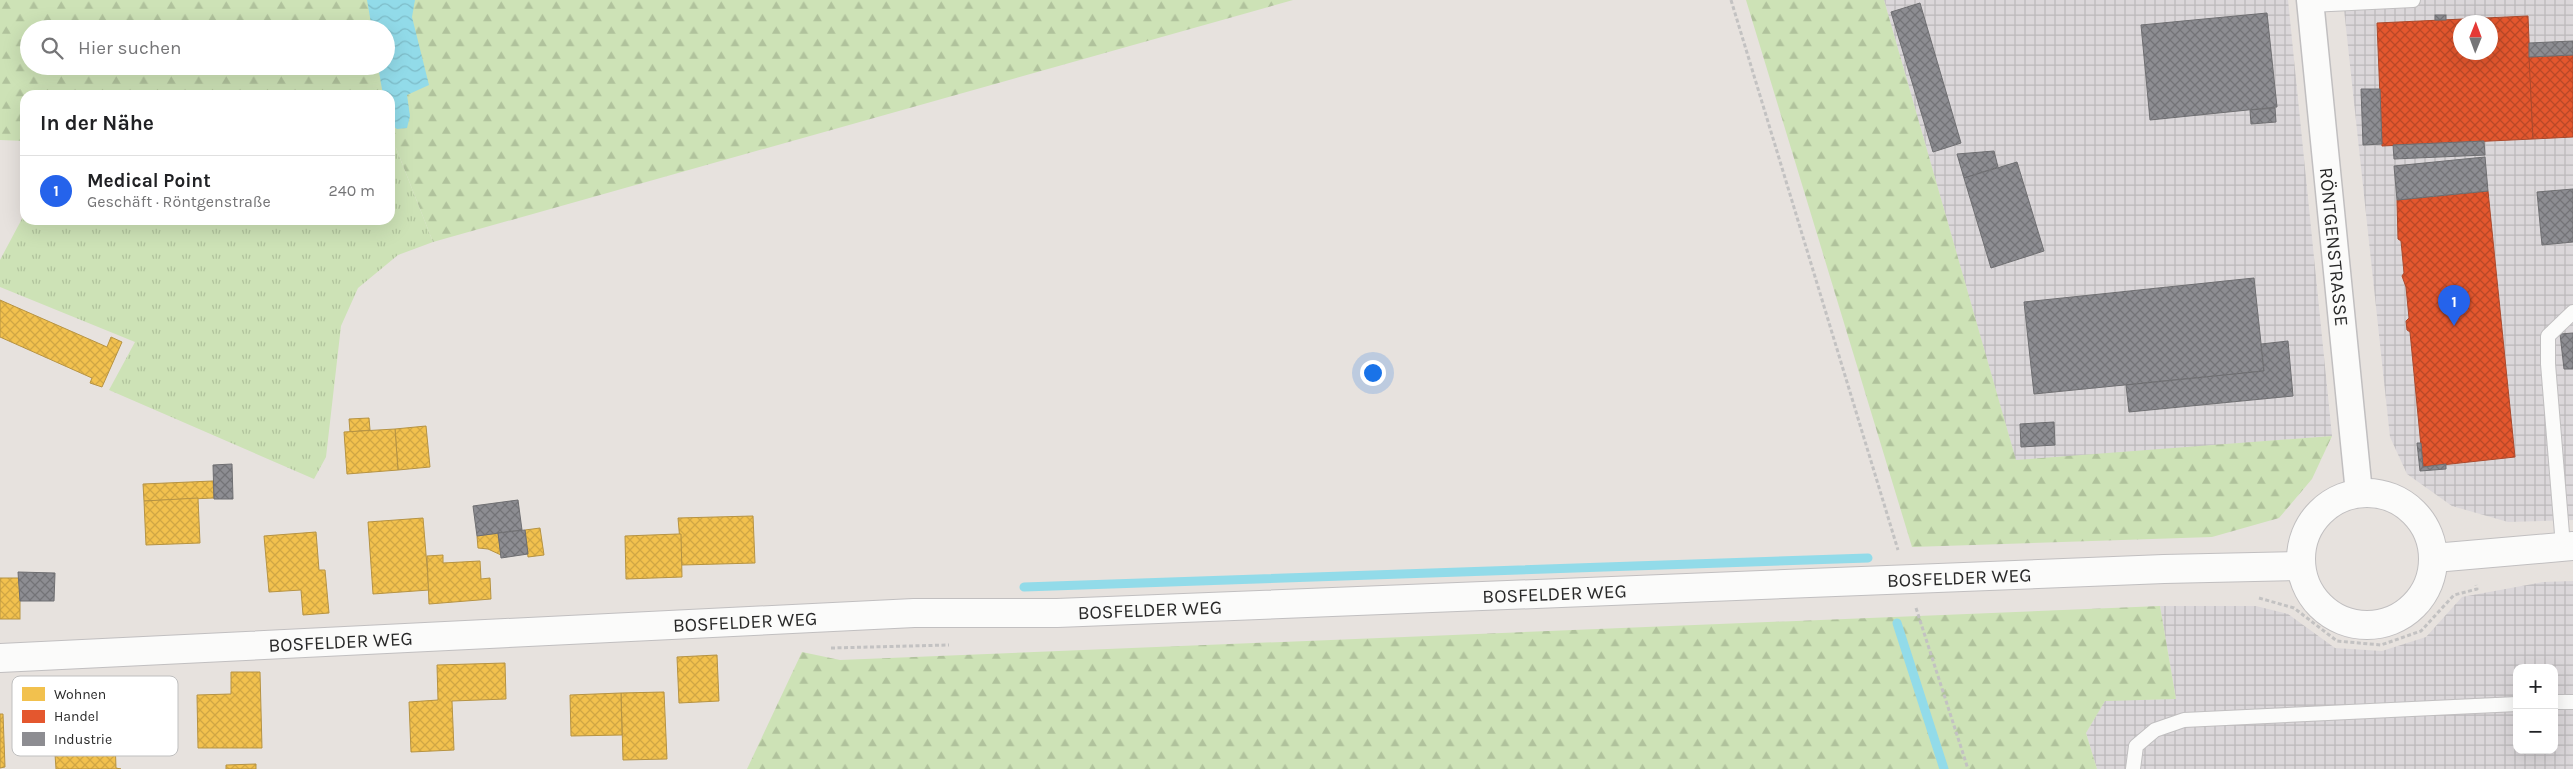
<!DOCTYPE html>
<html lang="de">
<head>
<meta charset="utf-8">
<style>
	body { margin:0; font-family:Karla,sans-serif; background:#f2f2f2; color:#202124 }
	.controls { position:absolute; right:15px; bottom:15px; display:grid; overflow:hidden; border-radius:10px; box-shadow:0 5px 20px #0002 }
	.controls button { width:45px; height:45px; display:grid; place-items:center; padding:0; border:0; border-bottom:1px solid #e0e0e0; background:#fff; color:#202124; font:25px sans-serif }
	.compass { position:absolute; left:2453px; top:15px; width:45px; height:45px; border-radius:50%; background:#fff; box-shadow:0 5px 20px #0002; rotate:1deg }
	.you { position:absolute; left:1372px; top:372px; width:18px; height:18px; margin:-12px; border:4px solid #fff; border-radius:50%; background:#1a73e8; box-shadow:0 0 0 8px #1a73e833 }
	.badge { display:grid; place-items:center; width:32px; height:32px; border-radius:50%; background:#2563eb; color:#fff; font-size:16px; font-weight:700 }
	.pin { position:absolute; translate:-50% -41px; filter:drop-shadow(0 1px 2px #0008) }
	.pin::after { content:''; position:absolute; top:26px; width:18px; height:15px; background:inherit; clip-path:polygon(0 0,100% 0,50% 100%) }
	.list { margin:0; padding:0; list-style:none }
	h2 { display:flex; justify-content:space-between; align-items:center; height:65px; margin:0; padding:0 20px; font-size:21px }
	h2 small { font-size:16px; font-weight:400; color:#757577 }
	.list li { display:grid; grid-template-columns:32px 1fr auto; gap:15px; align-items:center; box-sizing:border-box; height:70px; padding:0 20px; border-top:1px solid #e0e0e0 }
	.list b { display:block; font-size:19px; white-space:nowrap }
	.list p { margin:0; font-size:16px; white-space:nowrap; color:#757577 }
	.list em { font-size:16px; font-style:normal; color:#757577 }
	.icon { flex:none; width:28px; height:28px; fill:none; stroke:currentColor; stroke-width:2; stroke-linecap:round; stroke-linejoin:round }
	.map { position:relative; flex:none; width:2573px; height:769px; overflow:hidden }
	.search { position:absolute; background:#fff; box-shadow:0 5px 20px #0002; left:20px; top:20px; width:375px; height:55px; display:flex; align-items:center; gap:12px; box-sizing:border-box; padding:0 18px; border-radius:28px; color:#757577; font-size:19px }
	.panel { position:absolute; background:#fff; box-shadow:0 5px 20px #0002; left:20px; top:90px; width:375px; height:135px; border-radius:15px }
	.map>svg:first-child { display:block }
	.industrial { fill:url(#industrial-grid); fill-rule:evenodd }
	.grass { fill:url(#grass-tufts) }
	.forest { fill:url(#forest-firs); fill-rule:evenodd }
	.water { fill:url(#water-waves) }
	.homes { fill:url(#homes-cross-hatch); stroke:#b69343 }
	.shops { fill:url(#shops-cross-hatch); stroke:#ac492c; fill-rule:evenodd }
	.industry { fill:url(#industry-cross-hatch); stroke:#6f6f72 }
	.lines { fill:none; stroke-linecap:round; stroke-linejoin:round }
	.stream { stroke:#92dbe9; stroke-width:9 }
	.lane-casing { stroke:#c1bfc0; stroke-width:16 }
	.street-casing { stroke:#c1bfc0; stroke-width:29 }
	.secondary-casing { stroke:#c1bfc0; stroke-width:30 }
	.path { stroke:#c3c2c2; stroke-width:3; stroke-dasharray:4 2.5; stroke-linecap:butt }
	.lane { stroke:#fbfbfa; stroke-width:14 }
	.street { stroke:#fbfbfa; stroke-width:26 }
	.secondary { stroke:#fbfbfa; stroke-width:28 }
	.labels { text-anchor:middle; stroke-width:5; stroke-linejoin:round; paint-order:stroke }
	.street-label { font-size:19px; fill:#292929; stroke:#fff }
	.key { fill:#fff; stroke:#bfbfbf; stroke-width:1 }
	.key-label { font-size:14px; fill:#292929 }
</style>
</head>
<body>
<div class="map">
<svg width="2573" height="769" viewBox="0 0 2573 769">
	<defs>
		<pattern id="industrial-grid" width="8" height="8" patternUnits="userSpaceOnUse" patternTransform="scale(1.25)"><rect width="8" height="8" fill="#dbd7da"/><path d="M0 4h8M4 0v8" fill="none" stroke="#bcb9bb"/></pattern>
		<pattern id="grass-tufts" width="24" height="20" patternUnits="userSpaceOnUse" patternTransform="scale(1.25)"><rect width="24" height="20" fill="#cde2b6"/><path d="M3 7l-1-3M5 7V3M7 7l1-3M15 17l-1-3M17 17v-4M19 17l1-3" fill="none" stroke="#b0c29c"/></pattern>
		<pattern id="forest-firs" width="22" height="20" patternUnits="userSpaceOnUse" patternTransform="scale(1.25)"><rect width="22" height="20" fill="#cde2b6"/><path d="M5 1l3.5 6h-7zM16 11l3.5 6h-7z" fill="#b0c29c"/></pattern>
		<pattern id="water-waves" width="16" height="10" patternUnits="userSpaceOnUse" patternTransform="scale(1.25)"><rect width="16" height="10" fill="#92dbe9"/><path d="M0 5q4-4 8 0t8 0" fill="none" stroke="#7ebcc8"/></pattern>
		<pattern id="homes-cross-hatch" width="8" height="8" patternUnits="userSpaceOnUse" patternTransform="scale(1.25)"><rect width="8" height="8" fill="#f2c14e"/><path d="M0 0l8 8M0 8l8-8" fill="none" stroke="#d0a644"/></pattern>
		<pattern id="shops-cross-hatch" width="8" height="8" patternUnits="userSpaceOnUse" patternTransform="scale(1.25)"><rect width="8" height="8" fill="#e4572e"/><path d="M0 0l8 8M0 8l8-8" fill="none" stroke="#b94827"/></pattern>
		<pattern id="industry-cross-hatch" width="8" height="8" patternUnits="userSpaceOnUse" patternTransform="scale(1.25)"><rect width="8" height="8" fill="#8d8d92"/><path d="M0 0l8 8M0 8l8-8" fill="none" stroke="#737377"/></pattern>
	</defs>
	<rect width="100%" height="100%" fill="#e7e2de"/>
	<g class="industrial">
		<polygon points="1884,0 2288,0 2332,436 2016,461"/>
		<path d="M2343,0H2573V520L2508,522L2452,506L2407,474L2390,437ZM2460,22H2490V52H2460Z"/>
		<path d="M2573,581V769H2097L2086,733L2105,700L2176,699L2160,606H2256L2288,614L2335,648L2382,651L2426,637L2462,597L2543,582ZM2517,668H2554V750H2517Z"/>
	</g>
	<polygon class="grass" points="390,147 396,148 433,242 398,255 358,288 341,326 326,457 314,479 109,390 135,342 0,287 0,260 25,213 25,220 390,220"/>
	<g class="forest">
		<path d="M0,0H1293L433,242L396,148L390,147V95H25V141L0,140ZM29,29H386V66H29Z"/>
		<polygon points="1746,0 1884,0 2016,460 2332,436 2312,479 2279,518 2212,537 1912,547"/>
		<polygon points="2160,606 2176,699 2105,701 2086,733 2097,769 747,769 802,652 840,660"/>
	</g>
	<polygon class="water" points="367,0 415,0 412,17 429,85 407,95 410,116 407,128 397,129 390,124 390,95 383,95 378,66 386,66 386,29 372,29"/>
	<g class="homes">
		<polygon points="0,300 107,347 111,337 122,342 102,387 90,383 92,378 0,337"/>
		<polygon points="369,418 370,430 350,432 349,419"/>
		<polygon points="426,426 430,467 398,470 395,429"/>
		<polygon points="395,429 398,470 347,474 344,432"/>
		<polygon points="213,481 214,498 144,501 143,484"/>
		<polygon points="198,498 200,543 146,545 144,501"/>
		<polygon points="753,516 755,563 682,565 678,518"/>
		<polygon points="423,518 429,590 373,594 368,522"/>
		<polygon points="540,528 544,555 528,557 525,530"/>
		<polygon points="316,532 319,570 325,570 329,613 303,615 301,590 269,592 264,536"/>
		<polygon points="498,533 501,555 488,549 478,548 477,536"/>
		<polygon points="678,534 681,534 682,577 626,579 625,536"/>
		<polygon points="443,555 443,563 480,561 481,579 490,578 491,599 429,604 427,556"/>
		<rect x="0" y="578" width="20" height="41"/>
		<polygon points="717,655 719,701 679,703 677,657"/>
		<polygon points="505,663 506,699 452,701 454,750 411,752 409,702 438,700 437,665"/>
		<polygon points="231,672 260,672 262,748 198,748 197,695 231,694"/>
		<polygon points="664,692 667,759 623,760 621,693"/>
		<polygon points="621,693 622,735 571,736 570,695"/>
		<polygon points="114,710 116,768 121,769 56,769 55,754 62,754 60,712"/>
		<polygon points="0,714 3,714 5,767 0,768"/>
		<polygon points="256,764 256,769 226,769 226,765"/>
	</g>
	<g class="shops">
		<path d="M2528,16L2533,139L2382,146L2377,23ZM2460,22H2490V52H2460Z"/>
		<polygon points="2573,55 2573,137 2533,139 2529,57"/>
		<polygon points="2488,191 2515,457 2423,467 2410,332 2407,330 2406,321 2409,318 2406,287 2402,276 2404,273 2401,241 2398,239 2397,200"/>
	</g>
	<g class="industry">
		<polygon points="1920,3 1961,143 1933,152 1891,12"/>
		<polygon points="2267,13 2277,107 2150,120 2141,25"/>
		<rect x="2435" y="15" width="11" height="5"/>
		<polygon points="2573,41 2573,55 2529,57 2529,43"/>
		<polygon points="2361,89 2380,89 2382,144 2363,145"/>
		<polygon points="2275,108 2276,122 2251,124 2250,110"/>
		<polygon points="2484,141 2485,155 2394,159 2393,145"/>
		<polygon points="1994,151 1998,167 1964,178 1957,154"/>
		<polygon points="2485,157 2488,191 2397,200 2394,166"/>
		<polygon points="2017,162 2044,251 1991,268 1964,178"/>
		<polygon points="2573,189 2573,242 2542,245 2537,192"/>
		<polygon points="2254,278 2264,371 2034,394 2024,302"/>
		<polygon points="2573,333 2573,369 2564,369 2560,334"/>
		<polygon points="2288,341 2293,396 2129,412 2126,385 2264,371 2261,344"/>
		<polygon points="2054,422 2055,445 2021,447 2020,424"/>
		<polygon points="2417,443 2421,443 2423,467 2446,464 2446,469 2420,471"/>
		<polygon points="232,464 233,499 214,499 213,465"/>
		<polygon points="518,500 522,530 477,536 473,506"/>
		<polygon points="525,530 528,554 501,558 498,533"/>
		<polygon points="18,572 55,573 54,601 20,601"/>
	</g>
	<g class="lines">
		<g class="stream">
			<polyline points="1024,587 1868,558"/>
			<polyline points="1897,623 1944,769"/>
		</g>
		<g class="lane-casing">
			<g id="lane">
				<polyline points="2310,5 2413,0"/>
				<polyline points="2563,546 2548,364 2548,336 2573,312"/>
				<polyline points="2554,702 2573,702"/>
				<polyline points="2133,769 2136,746 2155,730 2184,720 2517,704"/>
			</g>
		</g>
		<g class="street-casing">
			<g id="street">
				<path id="s1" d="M2310,0L2359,493"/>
			</g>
		</g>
		<g class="secondary-casing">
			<g id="secondary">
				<circle cx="2367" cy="559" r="66"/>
				<polyline points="2434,558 2573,546"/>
				<path id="s2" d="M0,658L914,613H1057L2164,569L2301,566"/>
			</g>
		</g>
		<g class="path">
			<polyline points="1731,0 1898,550"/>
			<polyline points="2259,598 2294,608 2337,641 2381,645 2421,631 2454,595 2477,589 2476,585"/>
			<polyline points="1916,608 1968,769"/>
			<polyline points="831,648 949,645"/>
		</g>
		<use href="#lane" class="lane"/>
		<use href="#street" class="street"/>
		<use href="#secondary" class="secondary"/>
	</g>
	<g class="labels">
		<g class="street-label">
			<text dy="7" stroke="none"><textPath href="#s1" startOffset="248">RÖNTGENSTRASSE</textPath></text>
			<text dy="7" stroke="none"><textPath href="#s2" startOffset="1961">BOSFELDER WEG</textPath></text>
			<text dy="7" stroke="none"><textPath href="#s2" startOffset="1556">BOSFELDER WEG</textPath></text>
			<text dy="7" stroke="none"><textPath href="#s2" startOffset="1151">BOSFELDER WEG</textPath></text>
			<text dy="7" stroke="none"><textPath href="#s2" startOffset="746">BOSFELDER WEG</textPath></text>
			<text dy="7" stroke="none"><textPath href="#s2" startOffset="341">BOSFELDER WEG</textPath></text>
		</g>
	</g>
	<rect x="12" y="676" width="166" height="80" rx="8" class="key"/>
	<rect x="22" y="687" width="23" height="14" fill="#f2c14e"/>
	<rect x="22" y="710" width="23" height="13" fill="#e4572e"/>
	<rect x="22" y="732" width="23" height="14" fill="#8d8d92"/>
	<g class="key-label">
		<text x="54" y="699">Wohnen</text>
		<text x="54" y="721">Handel</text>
		<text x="54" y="744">Industrie</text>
	</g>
</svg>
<div class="controls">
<button>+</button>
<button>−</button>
</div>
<svg class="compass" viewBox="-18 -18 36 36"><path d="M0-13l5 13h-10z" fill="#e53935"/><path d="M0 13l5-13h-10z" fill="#757577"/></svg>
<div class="you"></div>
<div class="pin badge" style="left:2454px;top:326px">1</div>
<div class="search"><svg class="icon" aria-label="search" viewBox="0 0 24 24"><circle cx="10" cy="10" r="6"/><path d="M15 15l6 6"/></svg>Hier suchen</div>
<section class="panel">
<h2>In der Nähe<small></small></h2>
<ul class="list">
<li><span class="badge">1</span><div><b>Medical Point</b><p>Geschäft · Röntgenstraße</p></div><em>240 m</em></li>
</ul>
</section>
</div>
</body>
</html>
